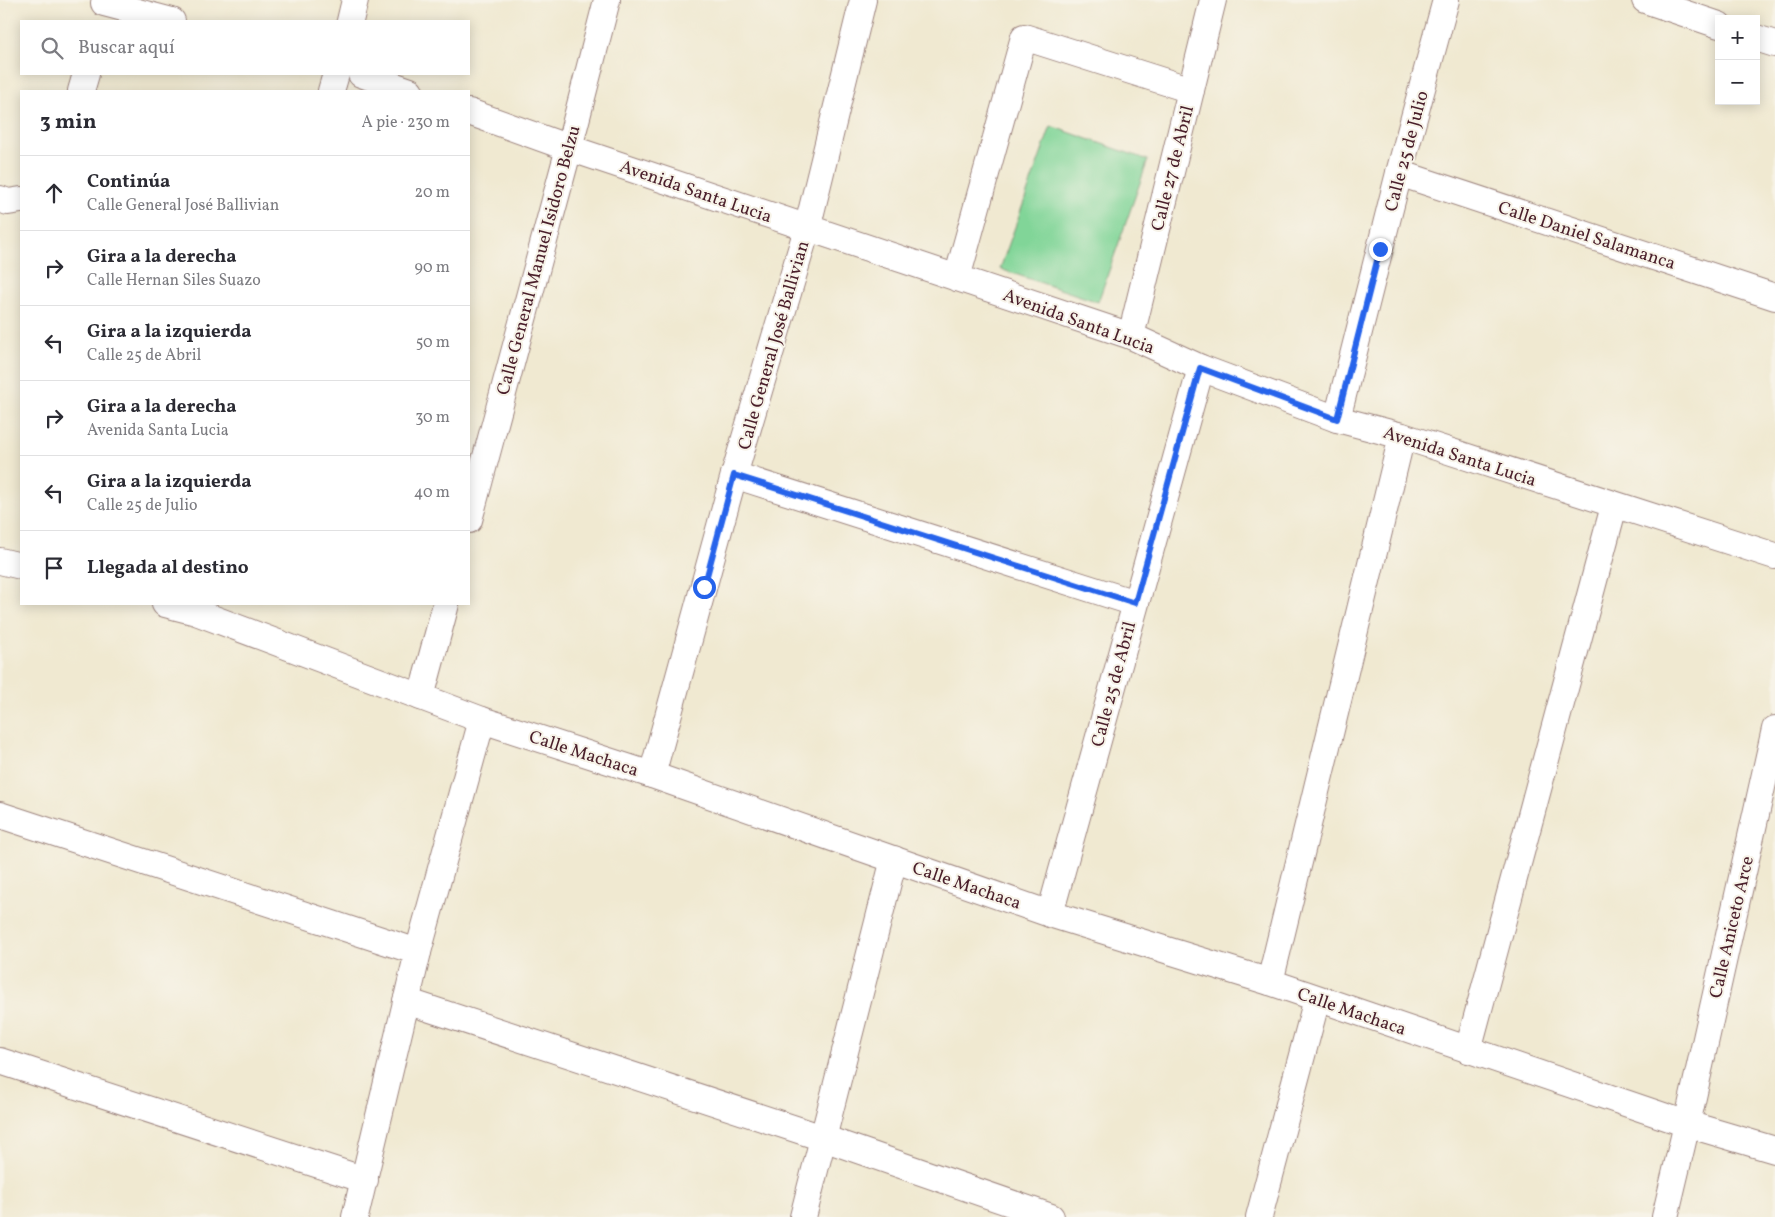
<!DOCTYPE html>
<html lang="es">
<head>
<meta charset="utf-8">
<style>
	body { margin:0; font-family:Vollkorn,serif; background:#f7f7f7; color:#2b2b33 }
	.controls { position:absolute; right:15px; top:15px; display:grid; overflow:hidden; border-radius:0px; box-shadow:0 2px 12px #0003 }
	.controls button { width:45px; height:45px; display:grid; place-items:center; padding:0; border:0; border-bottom:1px solid #e1e1e2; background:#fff; color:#2b2b33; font:25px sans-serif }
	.stop { position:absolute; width:15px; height:15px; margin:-11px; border:4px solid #2563eb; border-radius:50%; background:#fff }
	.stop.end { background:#2563eb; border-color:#fff; box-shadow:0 1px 5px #0008 }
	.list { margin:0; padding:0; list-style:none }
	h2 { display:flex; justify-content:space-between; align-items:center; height:65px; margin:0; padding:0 20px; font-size:21px }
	h2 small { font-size:16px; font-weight:400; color:#7c7c81 }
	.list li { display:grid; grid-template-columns:32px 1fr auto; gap:15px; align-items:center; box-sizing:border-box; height:75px; padding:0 20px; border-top:1px solid #e1e1e2 }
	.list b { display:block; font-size:19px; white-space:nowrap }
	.list p { margin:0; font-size:16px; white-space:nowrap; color:#7c7c81 }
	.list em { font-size:16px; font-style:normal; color:#7c7c81 }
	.icon { flex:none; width:28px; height:28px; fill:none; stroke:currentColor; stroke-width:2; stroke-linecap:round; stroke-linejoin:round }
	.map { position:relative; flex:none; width:1775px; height:1217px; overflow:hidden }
	.search { position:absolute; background:#fff; box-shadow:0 2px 12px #0003; left:20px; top:20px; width:450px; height:55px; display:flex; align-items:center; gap:12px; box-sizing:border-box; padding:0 18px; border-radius:0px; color:#7c7c81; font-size:19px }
	.panel { position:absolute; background:#fff; box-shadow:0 2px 12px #0003; left:20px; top:90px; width:450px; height:515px; border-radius:0px }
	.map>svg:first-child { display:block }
	.green { fill:#81d598; stroke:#667a62 }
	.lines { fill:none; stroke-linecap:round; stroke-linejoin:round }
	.minor-casing { stroke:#9d847e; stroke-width:28 }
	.minor { stroke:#fff; stroke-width:26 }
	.route { stroke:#2563eb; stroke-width:6 }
	.labels { text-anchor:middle; stroke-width:4; stroke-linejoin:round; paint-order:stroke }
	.street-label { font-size:18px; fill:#4a1f2b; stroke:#f7f3e8 }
</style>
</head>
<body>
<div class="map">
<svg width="1775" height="1217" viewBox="0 0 1775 1217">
	<rect width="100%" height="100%" fill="#f7f3e8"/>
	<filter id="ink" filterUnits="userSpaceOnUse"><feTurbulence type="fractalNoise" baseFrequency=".02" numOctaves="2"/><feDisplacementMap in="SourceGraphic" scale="10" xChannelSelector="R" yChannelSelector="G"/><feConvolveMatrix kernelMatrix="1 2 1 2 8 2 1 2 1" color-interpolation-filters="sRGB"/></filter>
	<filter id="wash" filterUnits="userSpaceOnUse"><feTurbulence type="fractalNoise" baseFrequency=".0096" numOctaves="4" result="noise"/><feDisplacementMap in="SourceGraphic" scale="20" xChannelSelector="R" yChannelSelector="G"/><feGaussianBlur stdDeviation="1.12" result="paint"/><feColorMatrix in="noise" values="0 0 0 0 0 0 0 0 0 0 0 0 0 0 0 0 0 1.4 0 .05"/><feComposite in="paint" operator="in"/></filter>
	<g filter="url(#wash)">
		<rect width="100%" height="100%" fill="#f0e9d1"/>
		<polygon class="green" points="1051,126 1148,160 1098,302 1000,269"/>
	</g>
	<g filter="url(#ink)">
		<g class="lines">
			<g class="minor-casing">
				<g id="minor">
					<polyline points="1645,0 1719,25"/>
					<polyline points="104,3 172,21"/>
					<polyline points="350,21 355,0"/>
					<polyline points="1756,38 1775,44"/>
					<polyline points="361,74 410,91"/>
					<polyline points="81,91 86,74"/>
					<polyline points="331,91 336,74"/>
					<polyline points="469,112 569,148 1131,336 1201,368 1337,419 1402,436 1775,556"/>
					<polyline points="1399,173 1775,297"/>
					<polyline points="0,199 8,202 21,200"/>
					<polyline points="957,278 1024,37 1191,90"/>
					<polyline points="1131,336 1213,0"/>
					<polyline points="1337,419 1399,173 1446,0"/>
					<polyline points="734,475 1135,603"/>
					<polyline points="469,520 569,148 607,0"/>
					<polyline points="0,561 21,566"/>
					<polyline points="165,604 196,612 482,720 652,775 1050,914 1270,982 1687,1124 1775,1150"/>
					<polyline points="421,697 446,604"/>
					<polyline points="652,775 734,475 807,229 863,0"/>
					<polyline points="0,815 418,952"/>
					<polyline points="1050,914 1201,368"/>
					<polyline points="1270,982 1402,436"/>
					<polyline points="406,1001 823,1138 1051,1217"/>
					<polyline points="1468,1050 1614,506"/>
					<polyline points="0,1061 365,1180"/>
					<polyline points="355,1217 418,952 482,720"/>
					<polyline points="803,1217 894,859"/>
					<polyline points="1259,1217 1317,999"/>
					<polyline points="1665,1217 1687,1124 1775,729"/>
				</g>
			</g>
			<use href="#minor" class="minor"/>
		</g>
	</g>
	<g class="lines" filter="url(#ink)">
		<polyline class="route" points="704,587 734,475 1135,603 1200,368 1337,419 1380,249"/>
	</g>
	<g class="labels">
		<g class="street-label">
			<text transform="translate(1406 151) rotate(-75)" y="6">Calle 25 de Julio</text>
			<text transform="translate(1172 168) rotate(-76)" y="6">Calle 27 de Abril</text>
			<text transform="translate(696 191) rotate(19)" y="6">Avenida Santa Lucia</text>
			<text transform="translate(1587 235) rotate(18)" y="6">Calle Daniel Salamanca</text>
			<text transform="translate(538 260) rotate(-75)" y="6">Calle General Manuel Isidoro Belzu</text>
			<text transform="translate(1079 321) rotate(20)" y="6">Avenida Santa Lucia</text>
			<text transform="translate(773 345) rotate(-74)" y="6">Calle General José Ballivian</text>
			<text transform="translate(1460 456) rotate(18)" y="6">Avenida Santa Lucia</text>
			<text transform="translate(1113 684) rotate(-75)" y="6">Calle 25 de Abril</text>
			<text transform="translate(584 753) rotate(18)" y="6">Calle Machaca</text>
			<text transform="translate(967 885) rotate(19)" y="6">Calle Machaca</text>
			<text transform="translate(1731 927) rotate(-77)" y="6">Calle Aniceto Arce</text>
			<text transform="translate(1352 1011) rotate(19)" y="6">Calle Machaca</text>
		</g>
	</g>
</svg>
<div class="controls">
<button>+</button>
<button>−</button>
</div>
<div class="stop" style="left:704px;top:587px"></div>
<div class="stop end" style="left:1380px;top:249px"></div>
<div class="search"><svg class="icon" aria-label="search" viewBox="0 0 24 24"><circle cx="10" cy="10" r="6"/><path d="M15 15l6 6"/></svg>Buscar aquí</div>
<section class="panel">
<h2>3 min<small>A pie · 230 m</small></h2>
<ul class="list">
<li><svg class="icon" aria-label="ahead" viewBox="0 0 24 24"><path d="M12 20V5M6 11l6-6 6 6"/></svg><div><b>Continúa</b><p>Calle General José Ballivian</p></div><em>20 m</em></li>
<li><svg class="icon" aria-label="right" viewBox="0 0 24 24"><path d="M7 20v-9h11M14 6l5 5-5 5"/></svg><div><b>Gira a la derecha</b><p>Calle Hernan Siles Suazo</p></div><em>90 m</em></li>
<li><svg class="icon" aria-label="left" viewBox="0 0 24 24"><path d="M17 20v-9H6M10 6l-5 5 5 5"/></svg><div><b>Gira a la izquierda</b><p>Calle 25 de Abril</p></div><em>50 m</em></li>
<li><svg class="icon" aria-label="right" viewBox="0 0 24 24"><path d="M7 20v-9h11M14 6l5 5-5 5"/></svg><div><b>Gira a la derecha</b><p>Avenida Santa Lucia</p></div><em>30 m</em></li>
<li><svg class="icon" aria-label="left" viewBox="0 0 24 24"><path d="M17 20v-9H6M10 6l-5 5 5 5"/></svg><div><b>Gira a la izquierda</b><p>Calle 25 de Julio</p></div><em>40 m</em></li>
<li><svg class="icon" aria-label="arrive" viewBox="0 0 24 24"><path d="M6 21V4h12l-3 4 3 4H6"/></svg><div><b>Llegada al destino</b></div></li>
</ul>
</section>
</div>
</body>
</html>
